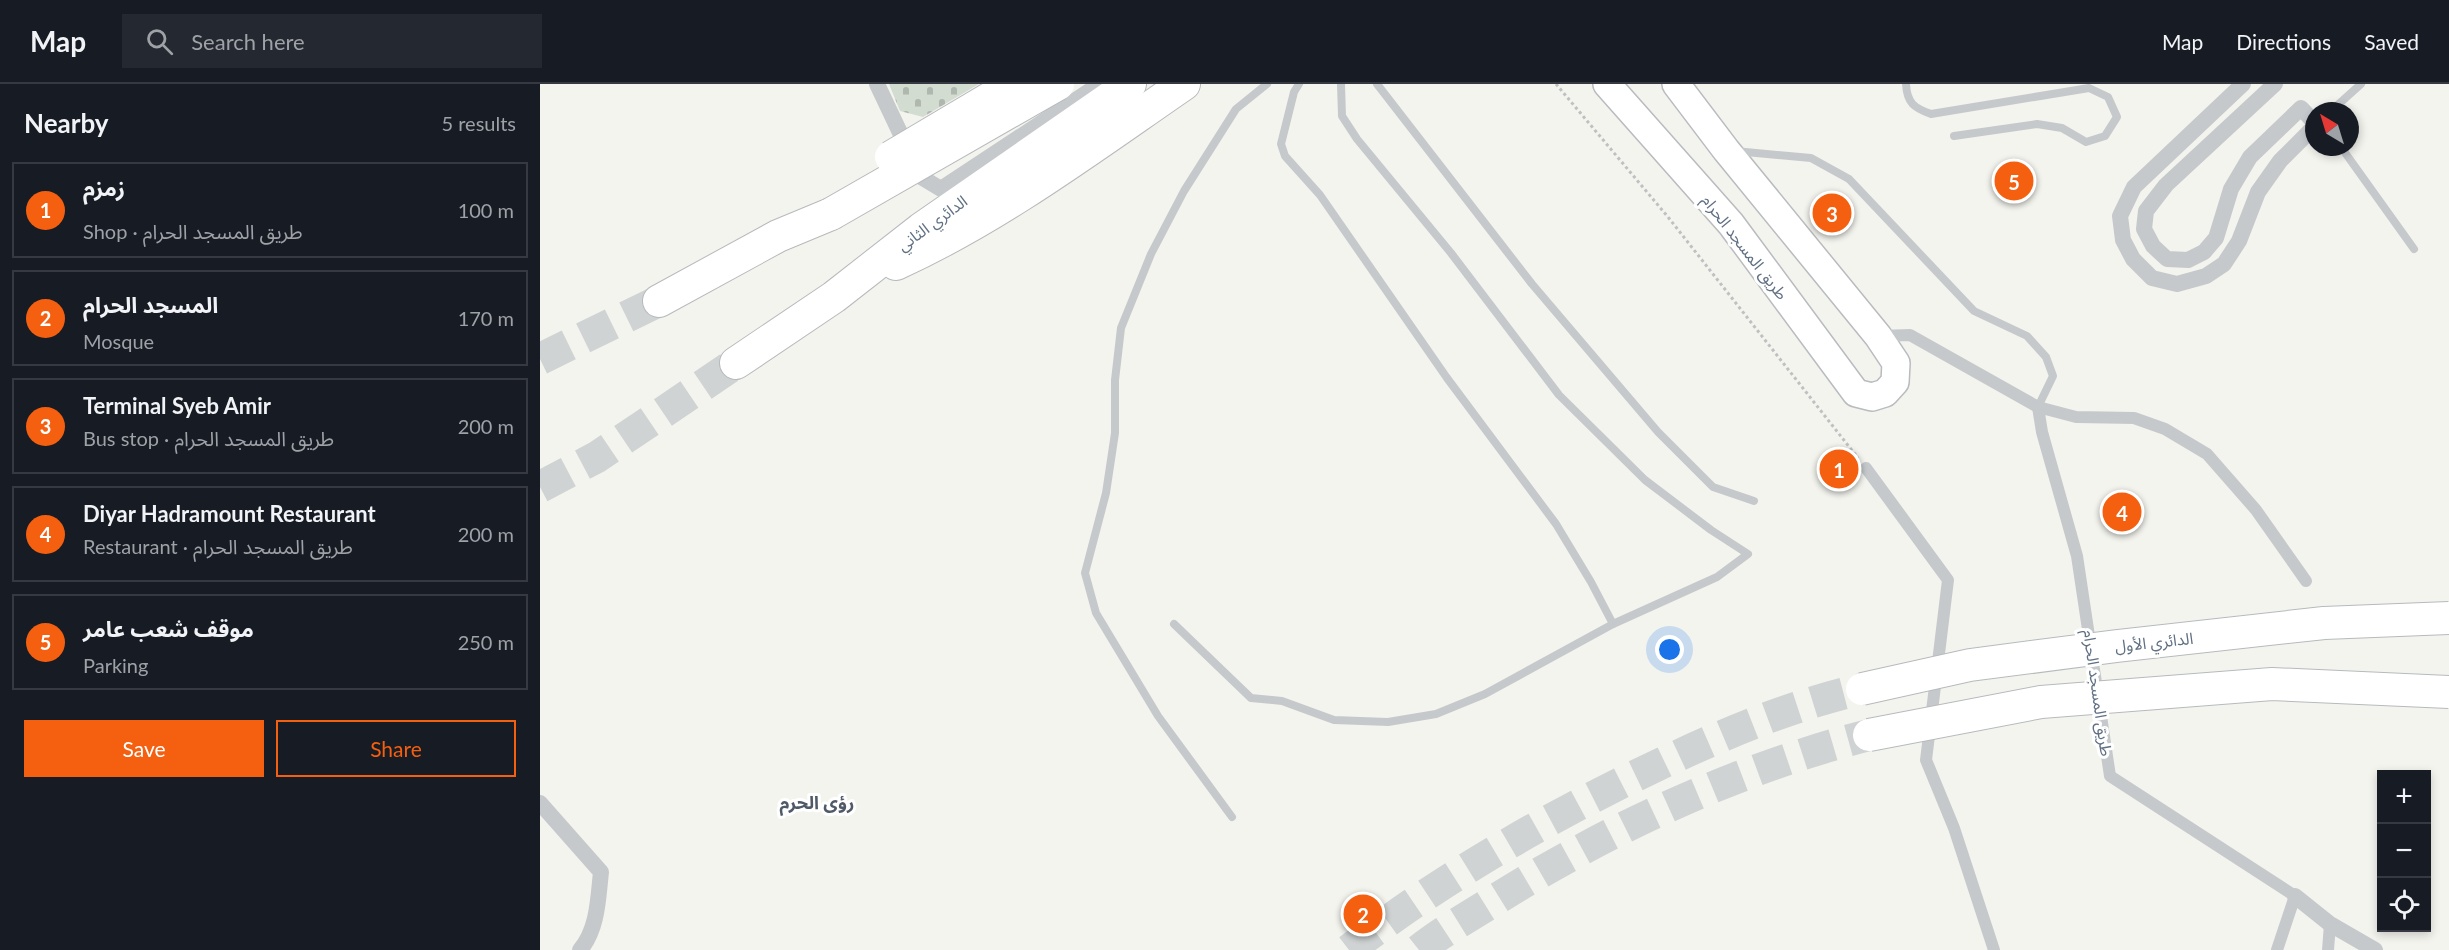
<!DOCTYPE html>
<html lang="en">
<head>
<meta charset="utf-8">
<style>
	body { margin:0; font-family:Lato,"Noto Sans Arabic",sans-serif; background:#242831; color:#f1f3f6 }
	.controls { position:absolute; right:18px; bottom:18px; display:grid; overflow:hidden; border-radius:0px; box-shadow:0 3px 9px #0003 }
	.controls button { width:54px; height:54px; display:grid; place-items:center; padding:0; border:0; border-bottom:2px solid #363941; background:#171b24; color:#f1f3f6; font:30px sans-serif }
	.compass { position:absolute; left:1765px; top:18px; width:54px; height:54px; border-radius:50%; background:#171b24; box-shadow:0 3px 9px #0003; rotate:322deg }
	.you { position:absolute; left:1130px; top:566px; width:21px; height:21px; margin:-15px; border:4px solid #fff; border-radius:50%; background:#1a73e8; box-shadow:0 0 0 9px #1a73e833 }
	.badge { display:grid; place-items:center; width:39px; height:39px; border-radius:50%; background:#f45f10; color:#fff; font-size:20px; font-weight:700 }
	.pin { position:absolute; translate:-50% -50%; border:3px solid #fff; box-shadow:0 2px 6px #0006 }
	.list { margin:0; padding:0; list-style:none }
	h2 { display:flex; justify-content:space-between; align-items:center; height:78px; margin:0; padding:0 24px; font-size:26px }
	h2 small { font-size:20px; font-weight:400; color:#9ea1a6 }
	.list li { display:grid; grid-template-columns:39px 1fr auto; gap:18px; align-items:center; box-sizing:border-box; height:96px; margin:0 12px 12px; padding:0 12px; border:2px solid #363941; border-radius:0px }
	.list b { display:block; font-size:22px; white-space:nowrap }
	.list p { margin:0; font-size:20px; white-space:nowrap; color:#9ea1a6 }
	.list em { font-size:20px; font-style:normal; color:#9ea1a6 }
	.actions { display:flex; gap:12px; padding:18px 24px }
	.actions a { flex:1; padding:14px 0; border:2px solid #f45f10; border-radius:0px; text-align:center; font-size:21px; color:#f45f10 }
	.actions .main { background:#f45f10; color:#fff }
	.icon { flex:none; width:33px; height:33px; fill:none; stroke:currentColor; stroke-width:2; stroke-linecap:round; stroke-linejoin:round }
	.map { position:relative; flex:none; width:1909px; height:866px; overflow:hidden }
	header { display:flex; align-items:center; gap:36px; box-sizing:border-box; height:84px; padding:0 30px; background:#171b24; border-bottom:2px solid #363941 }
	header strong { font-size:28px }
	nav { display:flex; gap:33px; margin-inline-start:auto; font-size:21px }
	.search { width:420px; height:54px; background:#242831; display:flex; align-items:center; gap:15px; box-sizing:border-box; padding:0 21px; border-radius:0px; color:#9ea1a6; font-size:22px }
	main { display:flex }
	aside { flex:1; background:#171b24 }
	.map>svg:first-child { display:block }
	.cemetery { fill:url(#cemetery-stones) }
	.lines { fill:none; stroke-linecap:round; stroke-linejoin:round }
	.motorway-tunnel { stroke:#cfd3d4; stroke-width:32; stroke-dasharray:32 16; stroke-linecap:butt }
	.primary-casing { stroke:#b8bbbf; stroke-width:30 }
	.motorway-casing { stroke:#b7babd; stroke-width:34 }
	.path { stroke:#bec0c2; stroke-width:3; stroke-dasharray:3 3; stroke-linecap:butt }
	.service { stroke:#c6c9cc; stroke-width:8 }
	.pedestrian { stroke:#c6c9cc; stroke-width:12 }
	.minor { stroke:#c6c9cc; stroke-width:16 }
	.primary { stroke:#fff; stroke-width:27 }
	.motorway { stroke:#fff; stroke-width:32 }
	.motorway-bridge-casing { stroke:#b7babd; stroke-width:34; stroke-linecap:butt }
	.motorway-bridge { stroke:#fff; stroke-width:32 }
	.labels { text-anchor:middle; stroke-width:6; stroke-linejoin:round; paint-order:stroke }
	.street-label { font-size:16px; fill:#607083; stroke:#fff }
	.neighbourhood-label { font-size:18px; font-weight:bold; fill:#4f5a68; stroke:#fff }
</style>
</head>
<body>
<header>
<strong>Map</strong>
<div class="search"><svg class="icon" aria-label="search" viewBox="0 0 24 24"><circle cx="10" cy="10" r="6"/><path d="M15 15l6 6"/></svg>Search here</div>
<nav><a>Map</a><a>Directions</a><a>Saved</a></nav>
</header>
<main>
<aside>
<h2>Nearby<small>5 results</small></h2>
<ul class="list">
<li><span class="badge">1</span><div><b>زمزم</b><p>Shop · طريق المسجد الحرام</p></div><em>100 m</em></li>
<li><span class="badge">2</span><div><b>المسجد الحرام</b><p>Mosque</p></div><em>170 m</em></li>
<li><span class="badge">3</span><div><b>Terminal Syeb Amir</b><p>Bus stop · طريق المسجد الحرام</p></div><em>200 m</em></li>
<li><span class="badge">4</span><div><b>Diyar Hadramount Restaurant</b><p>Restaurant · طريق المسجد الحرام</p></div><em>200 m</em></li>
<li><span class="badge">5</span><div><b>موقف شعب عامر</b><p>Parking</p></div><em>250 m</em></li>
</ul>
<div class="actions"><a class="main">Save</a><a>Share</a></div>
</aside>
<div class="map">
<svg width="1909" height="866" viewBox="0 0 1909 866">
	<defs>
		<pattern id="cemetery-stones" width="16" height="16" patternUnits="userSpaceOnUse" patternTransform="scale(1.5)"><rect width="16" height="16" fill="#d3dcd0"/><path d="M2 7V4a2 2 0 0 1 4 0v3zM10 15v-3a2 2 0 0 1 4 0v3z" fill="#afb7ae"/></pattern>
	</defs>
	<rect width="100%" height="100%" fill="#f4f4ef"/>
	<polygon class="cemetery" points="349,0 439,0 383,33 360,27"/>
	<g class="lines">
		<g class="motorway-tunnel">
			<polyline points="0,275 119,217"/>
			<polyline points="0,403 57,373 196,279"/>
			<path d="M809,866C896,799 990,744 1089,695C1165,658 1240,624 1322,605"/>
			<path d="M879,866C903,847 930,832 955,816C1070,744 1197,685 1329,651"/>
		</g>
		<g class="primary-casing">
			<polyline id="primary" points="1067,0 1191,140 1316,309 1332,313 1345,309 1355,298 1356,279 1338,252 1186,66 1136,0"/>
		</g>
		<g class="motorway-casing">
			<g id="motorway">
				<path d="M356,180C459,133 551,64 644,0"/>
				<polyline points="119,217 238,152 291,130"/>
				<polyline points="196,279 294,213 381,145 590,0"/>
			</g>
		</g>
		<polyline class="path" points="1016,0 1128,133 1318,374"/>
		<g class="service">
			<polyline points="759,0 754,8 741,60 745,72 780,111 907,294 1016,440 1051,498 1073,540"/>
			<polyline points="837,0 992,200 1118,348 1173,403 1214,417"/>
			<path d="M1366,0C1367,19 1374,24 1391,30L1549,4L1568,13L1577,33L1565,52L1546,58L1522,44L1497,40L1414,52"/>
			<polyline points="1791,27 1821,0"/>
			<polyline points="1801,63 1874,165"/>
			<polyline points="1195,67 1271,74 1309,95 1434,227 1487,252 1506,273 1513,292 1498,323"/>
			<polyline points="634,540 711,614 742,617 794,636 848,638 896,630 945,610 1073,540 1177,493 1208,470 1171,446 1105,396 1019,311 911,169 817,55 802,32 801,0"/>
			<polyline points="692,733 618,632 556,529 545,489 566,409 575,349 575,296 581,244 611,170 644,107 696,25 727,0"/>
		</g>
		<g class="pedestrian">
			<polyline points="1339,252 1370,251 1498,323 1536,333 1594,334 1625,345 1667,370 1716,426 1766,497"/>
			<polyline points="1498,323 1502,348 1537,472 1570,692 1755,812 1737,866"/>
			<polyline points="1326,384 1408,496 1386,676 1414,744 1454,866"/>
			<polyline points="1788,866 1790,840"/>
		</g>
		<g class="minor">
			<polyline points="337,0 381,93 401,105 560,0"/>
			<polyline points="1703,0 1594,103 1580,132 1583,156 1593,175 1612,194 1637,200 1666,192 1684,180 1699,157 1718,108 1740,77 1774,43"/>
			<polyline points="1735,0 1626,101 1606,127 1604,145 1613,162 1627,175 1648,176 1664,168 1676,154 1691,105 1710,73 1761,24 1774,38"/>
			<path d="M0,719L61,788C58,814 58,845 40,866"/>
			<polyline points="1755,812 1790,840 1835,866"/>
		</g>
		<use href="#primary" class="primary"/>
		<use href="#motorway" class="motorway"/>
		<g class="motorway-bridge-casing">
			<g id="motorway-bridge">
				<polyline points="351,73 474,0"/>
				<polyline points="291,130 518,0"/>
				<polyline points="1322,605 1430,581 1577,562 1784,539 1909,534"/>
				<polyline points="1329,651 1501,618 1732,600 1909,608"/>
			</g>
		</g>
		<use href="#motorway-bridge" class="motorway-bridge"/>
	</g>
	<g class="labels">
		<g class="street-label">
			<text transform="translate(392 139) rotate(-36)" y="6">الدائري الثاني</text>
			<text transform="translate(1205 163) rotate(52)" y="6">طريق المسجد الحرام</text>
			<text transform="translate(1614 558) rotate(-6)" y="6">الدائري الأول</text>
			<text transform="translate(1558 609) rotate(82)" y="6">طريق المسجد الحرام</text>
		</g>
		<g class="neighbourhood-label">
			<text x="277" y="725">رؤى الحرم</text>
		</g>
	</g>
</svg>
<div class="controls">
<button>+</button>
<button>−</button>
<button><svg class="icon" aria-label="locate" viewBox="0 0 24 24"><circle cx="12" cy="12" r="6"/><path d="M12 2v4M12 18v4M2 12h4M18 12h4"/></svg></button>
</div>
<svg class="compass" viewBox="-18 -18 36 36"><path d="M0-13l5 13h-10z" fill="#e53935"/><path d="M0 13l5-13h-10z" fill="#9ea1a6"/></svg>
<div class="you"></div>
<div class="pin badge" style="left:1299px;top:385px">1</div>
<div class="pin badge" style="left:823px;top:830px">2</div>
<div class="pin badge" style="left:1292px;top:129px">3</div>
<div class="pin badge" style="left:1582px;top:428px">4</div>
<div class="pin badge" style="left:1474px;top:97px">5</div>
</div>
</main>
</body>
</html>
